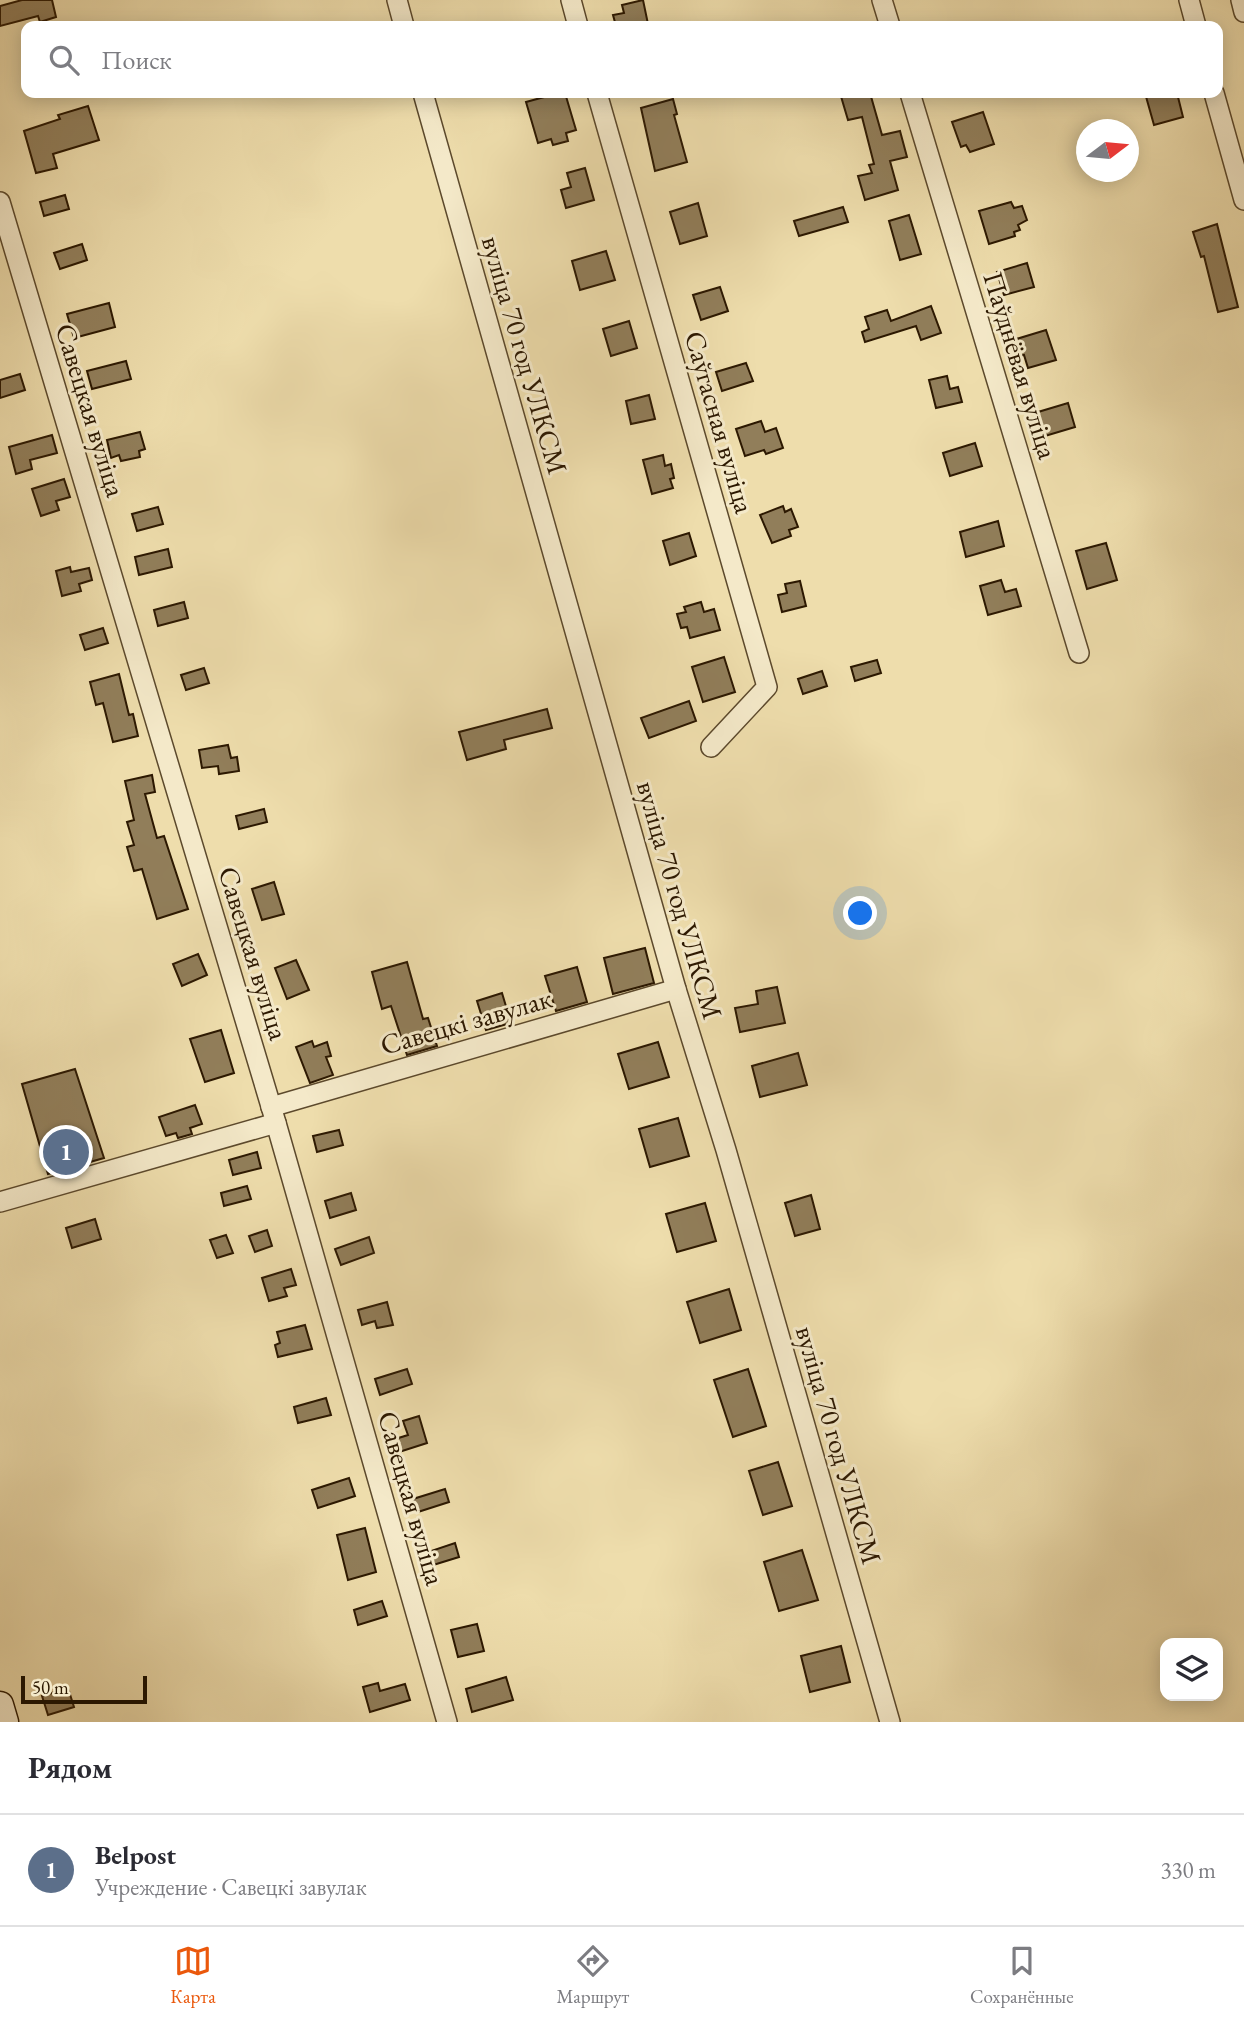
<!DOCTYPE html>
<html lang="ru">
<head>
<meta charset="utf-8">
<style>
	body { margin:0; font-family:"EB Garamond",serif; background:#f7f7f7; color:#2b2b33 }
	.controls { position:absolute; right:21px; bottom:21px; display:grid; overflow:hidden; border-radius:14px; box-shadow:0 4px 18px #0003 }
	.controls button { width:63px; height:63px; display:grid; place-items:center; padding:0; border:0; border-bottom:2px solid #e1e1e2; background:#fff; color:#2b2b33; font:35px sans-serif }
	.compass { position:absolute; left:1076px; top:119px; width:63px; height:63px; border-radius:50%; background:#fff; box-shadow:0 4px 18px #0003; rotate:74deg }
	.scale { position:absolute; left:21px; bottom:18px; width:126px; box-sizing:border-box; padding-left:7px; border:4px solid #2c1801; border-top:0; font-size:19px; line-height:24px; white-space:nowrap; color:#2c1801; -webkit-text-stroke:5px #f4e9c9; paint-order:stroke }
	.you { position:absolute; left:861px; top:914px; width:24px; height:24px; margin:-18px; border:5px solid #fff; border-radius:50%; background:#1a73e8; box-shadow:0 0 0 10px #1a73e833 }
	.badge { display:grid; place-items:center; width:46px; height:46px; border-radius:50%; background:#ea580c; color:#fff; font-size:23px; font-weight:700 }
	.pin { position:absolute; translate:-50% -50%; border:4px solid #fff; box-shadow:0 2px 7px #0006 }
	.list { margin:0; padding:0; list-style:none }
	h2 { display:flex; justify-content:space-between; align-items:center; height:91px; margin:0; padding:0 28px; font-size:30px }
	h2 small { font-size:23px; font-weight:400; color:#7c7c81 }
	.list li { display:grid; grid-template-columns:46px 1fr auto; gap:21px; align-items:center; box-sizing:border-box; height:112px; padding:0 28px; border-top:2px solid #e1e1e2 }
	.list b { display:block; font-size:26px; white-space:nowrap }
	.list p { margin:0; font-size:23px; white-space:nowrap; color:#7c7c81 }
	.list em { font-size:23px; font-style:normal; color:#7c7c81 }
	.icon { flex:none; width:38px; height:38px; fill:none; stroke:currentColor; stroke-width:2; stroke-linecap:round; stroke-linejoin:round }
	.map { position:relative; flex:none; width:1244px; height:1722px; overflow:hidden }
	.search { position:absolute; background:#fff; box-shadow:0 4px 18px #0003; left:21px; right:21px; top:21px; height:77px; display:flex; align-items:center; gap:18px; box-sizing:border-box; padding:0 24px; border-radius:14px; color:#7c7c81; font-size:26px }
	.sheet { height:203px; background:#fff }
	nav { display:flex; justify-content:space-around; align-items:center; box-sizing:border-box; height:98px; border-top:2px solid #e1e1e2; background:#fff; font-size:19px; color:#7c7c81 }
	nav a { display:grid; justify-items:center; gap:4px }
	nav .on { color:#ea580c }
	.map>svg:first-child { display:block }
	.building { fill:#917e5a; stroke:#2c1801; stroke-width:2 }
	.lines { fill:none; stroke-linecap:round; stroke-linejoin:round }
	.street-casing { stroke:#5c492c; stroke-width:22 }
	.secondary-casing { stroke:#2c1801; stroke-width:29 }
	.street { stroke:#f4e9c9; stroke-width:19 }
	.secondary { stroke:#f4e9c9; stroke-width:26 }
	.labels { text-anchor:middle; stroke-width:6; stroke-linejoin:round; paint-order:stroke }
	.street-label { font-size:28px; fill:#2c1801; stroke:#f4e9c9 }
</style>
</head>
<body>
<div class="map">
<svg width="1244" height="1722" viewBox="0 0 1244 1722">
	<rect width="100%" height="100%" fill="#eeddac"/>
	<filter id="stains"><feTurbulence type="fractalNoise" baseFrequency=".00286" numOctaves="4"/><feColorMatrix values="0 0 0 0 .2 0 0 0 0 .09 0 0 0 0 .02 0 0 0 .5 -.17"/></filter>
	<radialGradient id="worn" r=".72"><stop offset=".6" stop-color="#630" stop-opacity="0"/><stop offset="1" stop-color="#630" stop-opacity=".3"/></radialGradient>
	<g class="building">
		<polygon points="22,0 52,0 56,17 40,22 38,16 0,26 0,6"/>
		<polygon points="643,0 648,24 616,26 613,15 624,13 622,5"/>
		<polygon points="559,93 565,93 576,130 566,133 568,141 553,145 551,139 538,143 526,102"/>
		<polygon points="840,93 870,93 882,135 900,131 907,157 890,161 898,190 865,200 858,176 872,173 869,165 874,164 862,117 848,120"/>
		<polygon points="1145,93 1177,93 1183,117 1154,125"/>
		<polygon points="673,99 677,114 674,115 687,162 655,171 641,108"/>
		<polygon points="88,106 99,140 53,154 57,168 36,173 24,131 60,119 58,115"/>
		<polygon points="983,112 994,144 970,152 966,145 961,147 952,122"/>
		<polygon points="585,168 594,200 566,208 561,190 571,187 567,173"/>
		<polygon points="65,195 69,209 44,216 40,202"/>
		<polygon points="1011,202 1014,208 1022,206 1027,220 1018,225 1020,230 1014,232 1015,236 989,244 979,211"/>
		<polygon points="698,203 707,236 680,244 670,212"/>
		<polygon points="843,207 848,222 799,236 794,221"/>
		<polygon points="909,215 921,254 900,260 889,221"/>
		<polygon points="1217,224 1238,307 1218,312 1204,256 1201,257 1193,232"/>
		<polygon points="82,244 87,260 60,269 54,253"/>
		<polygon points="606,251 615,280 580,290 572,261"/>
		<polygon points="1027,263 1034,287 1004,295 997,272"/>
		<polygon points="720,287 728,311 701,320 693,295"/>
		<polygon points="109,303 115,327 74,338 67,314"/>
		<polygon points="931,306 941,333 921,340 916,326 865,342 862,332 869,329 865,317 887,310 891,321"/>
		<polygon points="629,321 637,348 611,356 603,329"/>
		<polygon points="1046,330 1056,360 1028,368 1024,355 1019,356 1013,340"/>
		<polygon points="126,361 131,379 92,389 87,371"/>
		<polygon points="746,363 753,381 722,391 716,372"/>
		<polygon points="20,374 25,390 0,398 0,380"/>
		<polygon points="947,376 950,389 958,387 962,402 936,408 929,380"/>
		<polygon points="649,395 655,419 631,424 626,401"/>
		<polygon points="1068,403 1075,427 1045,436 1038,412"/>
		<polygon points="761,421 765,432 776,428 783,448 766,454 764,450 745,456 736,429"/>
		<polygon points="140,432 145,449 139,451 140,457 121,461 119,455 111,458 107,440"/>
		<polygon points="52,435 57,453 30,460 32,469 16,474 9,447"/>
		<polygon points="975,443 982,466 950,476 943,453"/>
		<polygon points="663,455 665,466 671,464 674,478 670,479 673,488 652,494 643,460"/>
		<polygon points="64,479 70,497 56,501 59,510 41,516 32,489"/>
		<polygon points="783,506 785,512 791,509 798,527 789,530 791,536 772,543 760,515"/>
		<polygon points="158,507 163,524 137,531 132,514"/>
		<polygon points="998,521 1004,546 966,557 960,532"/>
		<polygon points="689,533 696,556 670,565 663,541"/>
		<polygon points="1106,543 1117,580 1087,589 1076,551"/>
		<polygon points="168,549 172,567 139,575 135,557"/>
		<polygon points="70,567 71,572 89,568 92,580 79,584 81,591 62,596 56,571"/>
		<polygon points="1001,580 1005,592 1016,589 1021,606 988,615 980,586"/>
		<polygon points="800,581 806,606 782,612 778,595 787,593 785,584"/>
		<polygon points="184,602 188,618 158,626 154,610"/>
		<polygon points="701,602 704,612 714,609 720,630 690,638 687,627 681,628 677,614 686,612 684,607"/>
		<polygon points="103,628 108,643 85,650 80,635"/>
		<polygon points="724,657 735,692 703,702 692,667"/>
		<polygon points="877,660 881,673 855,681 851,667"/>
		<polygon points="204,668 209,683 186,690 181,675"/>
		<polygon points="822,671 827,686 803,694 798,679"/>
		<polygon points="119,674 129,715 133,714 138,736 113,742 103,703 96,705 90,682"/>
		<polygon points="689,701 696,721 649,738 641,718"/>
		<polygon points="547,709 552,728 504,740 506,749 467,760 459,732"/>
		<polygon points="228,745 231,758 237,757 239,771 219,774 218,766 202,768 199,750"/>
		<polygon points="152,775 155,792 145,794 157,838 164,836 188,909 157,919 142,869 134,871 127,847 134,845 127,822 134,820 125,781"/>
		<polygon points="264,809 267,822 239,829 236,816"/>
		<polygon points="274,882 284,914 262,920 252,889"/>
		<polygon points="645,948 654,983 613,994 604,958"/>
		<polygon points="198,954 207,975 182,986 173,964"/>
		<polygon points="296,960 309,990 287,999 275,968"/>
		<polygon points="407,962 423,1019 428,1018 437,1046 407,1055 391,1006 382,1009 372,972"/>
		<polygon points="577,967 587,1002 556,1011 545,976"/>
		<polygon points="777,987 785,1023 740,1032 735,1008 758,1004 756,991"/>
		<polygon points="502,993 511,1023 486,1030 477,1001"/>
		<polygon points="221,1030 234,1073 205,1082 190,1039"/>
		<polygon points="312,1041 314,1047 327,1042 331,1056 326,1057 333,1075 310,1083 296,1047"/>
		<polygon points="658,1042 669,1077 629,1089 618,1054"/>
		<polygon points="798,1053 807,1085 760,1097 752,1066"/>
		<polygon points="75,1069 104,1158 48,1174 22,1084"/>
		<polygon points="195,1105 202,1124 190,1128 192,1134 178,1138 176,1133 166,1136 159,1117"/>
		<polygon points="678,1118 689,1156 650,1167 639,1129"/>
		<polygon points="339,1130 343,1145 317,1152 313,1136"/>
		<polygon points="257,1152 261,1168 233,1175 229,1160"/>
		<polygon points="247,1186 251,1199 224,1206 221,1193"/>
		<polygon points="351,1193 356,1210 330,1218 325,1201"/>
		<polygon points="811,1195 820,1229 795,1236 785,1203"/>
		<polygon points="705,1203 716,1241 677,1252 666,1214"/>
		<polygon points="95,1219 101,1239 72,1248 66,1228"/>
		<polygon points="267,1230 272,1246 255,1252 249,1236"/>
		<polygon points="226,1235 233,1253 217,1258 210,1240"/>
		<polygon points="369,1237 374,1253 341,1265 335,1249"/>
		<polygon points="291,1269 296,1285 284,1288 287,1296 269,1301 262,1278"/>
		<polygon points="729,1289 741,1330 700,1343 687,1302"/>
		<polygon points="387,1302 393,1325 377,1328 375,1321 362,1325 358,1310"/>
		<polygon points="305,1325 312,1349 278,1357 275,1345 280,1343 277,1332"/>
		<polygon points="407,1369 412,1384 380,1395 375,1379"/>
		<polygon points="748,1369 766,1426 733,1437 714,1380"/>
		<polygon points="326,1398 331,1415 298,1423 294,1407"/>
		<polygon points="419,1416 427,1443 396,1453 392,1440 408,1435 403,1421"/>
		<polygon points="778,1462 792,1506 763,1515 749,1471"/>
		<polygon points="349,1478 355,1496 318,1508 312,1490"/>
		<polygon points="445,1489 449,1502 418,1512 413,1499"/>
		<polygon points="365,1528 376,1572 348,1580 337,1535"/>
		<polygon points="455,1543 459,1557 430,1566 425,1553"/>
		<polygon points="802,1550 818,1600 779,1611 764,1562"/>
		<polygon points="382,1601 387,1616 358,1625 354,1610"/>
		<polygon points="477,1624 484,1651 458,1657 451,1630"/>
		<polygon points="841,1646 850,1682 810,1692 801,1656"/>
		<polygon points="506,1677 513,1700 472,1712 466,1689"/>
		<polygon points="378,1683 380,1691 405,1684 410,1700 370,1712 363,1687"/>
		<polygon points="68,1688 74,1707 48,1715 42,1696"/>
	</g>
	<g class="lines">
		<g class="street-casing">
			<g id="street">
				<polyline points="397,0 404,26"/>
				<polyline points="571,0 578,26"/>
				<polyline points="882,0 890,26"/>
				<polyline points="1189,0 1196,26"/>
				<polyline points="1241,0 1244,12"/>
				<polyline points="423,93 676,989 726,1150 890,1722"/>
				<polyline points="597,93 767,687 711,747"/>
				<polyline points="910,93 1079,653"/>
				<polyline points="1214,93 1244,200"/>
				<polyline points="0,202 276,1123 447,1722"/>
				<polyline points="271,1107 676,989"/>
				<polyline points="0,1202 276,1123"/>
			</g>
		</g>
		<g class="secondary-casing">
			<polyline id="secondary" points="0,1705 5,1722"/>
		</g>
		<use href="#street" class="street"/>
		<use href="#secondary" class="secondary"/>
	</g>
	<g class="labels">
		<g class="street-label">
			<text transform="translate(525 355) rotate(74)" y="10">вуліца 70 год УЛКСМ</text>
			<text transform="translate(1021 365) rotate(73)" y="10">Паўднёвая вуліца</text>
			<text transform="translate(91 410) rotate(73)" y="10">Савецкая вуліца</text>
			<text transform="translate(720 422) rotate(74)" y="10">Саўгасная вуліца</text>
			<text transform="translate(680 900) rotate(74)" y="10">вуліца 70 год УЛКСМ</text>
			<text transform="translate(254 953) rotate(73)" y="10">Савецкая вуліца</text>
			<text transform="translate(466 1021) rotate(-16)" y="10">Савецкі завулак</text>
			<text transform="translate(839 1445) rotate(74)" y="10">вуліца 70 год УЛКСМ</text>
			<text transform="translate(412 1498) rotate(74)" y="10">Савецкая вуліца</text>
		</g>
	</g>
	<rect width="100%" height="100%" filter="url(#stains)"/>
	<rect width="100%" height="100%" fill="url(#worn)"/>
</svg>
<div class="controls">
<button><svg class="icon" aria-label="layers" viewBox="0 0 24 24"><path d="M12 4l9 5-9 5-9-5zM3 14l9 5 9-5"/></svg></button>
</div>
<svg class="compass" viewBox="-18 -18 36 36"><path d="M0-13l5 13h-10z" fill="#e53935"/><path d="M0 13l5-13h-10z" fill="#7c7c81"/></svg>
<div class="scale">50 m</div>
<div class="you"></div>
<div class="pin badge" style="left:66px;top:1152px;background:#5c6f8a">1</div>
<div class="search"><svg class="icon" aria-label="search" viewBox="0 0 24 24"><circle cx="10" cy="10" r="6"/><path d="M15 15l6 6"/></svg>Поиск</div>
</div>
<section class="sheet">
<h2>Рядом<small></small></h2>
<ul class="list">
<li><span class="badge" style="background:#5c6f8a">1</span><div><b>Belpost</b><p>Учреждение · Савецкі завулак</p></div><em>330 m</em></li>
</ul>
</section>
<nav>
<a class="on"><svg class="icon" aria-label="map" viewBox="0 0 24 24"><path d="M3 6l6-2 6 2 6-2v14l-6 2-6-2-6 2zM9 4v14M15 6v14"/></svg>Карта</a>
<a><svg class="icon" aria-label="directions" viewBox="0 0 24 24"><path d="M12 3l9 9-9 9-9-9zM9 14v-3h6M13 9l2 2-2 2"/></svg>Маршрут</a>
<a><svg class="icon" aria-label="saved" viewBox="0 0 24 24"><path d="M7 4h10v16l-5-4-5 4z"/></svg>Сохранённые</a>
</nav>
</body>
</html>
